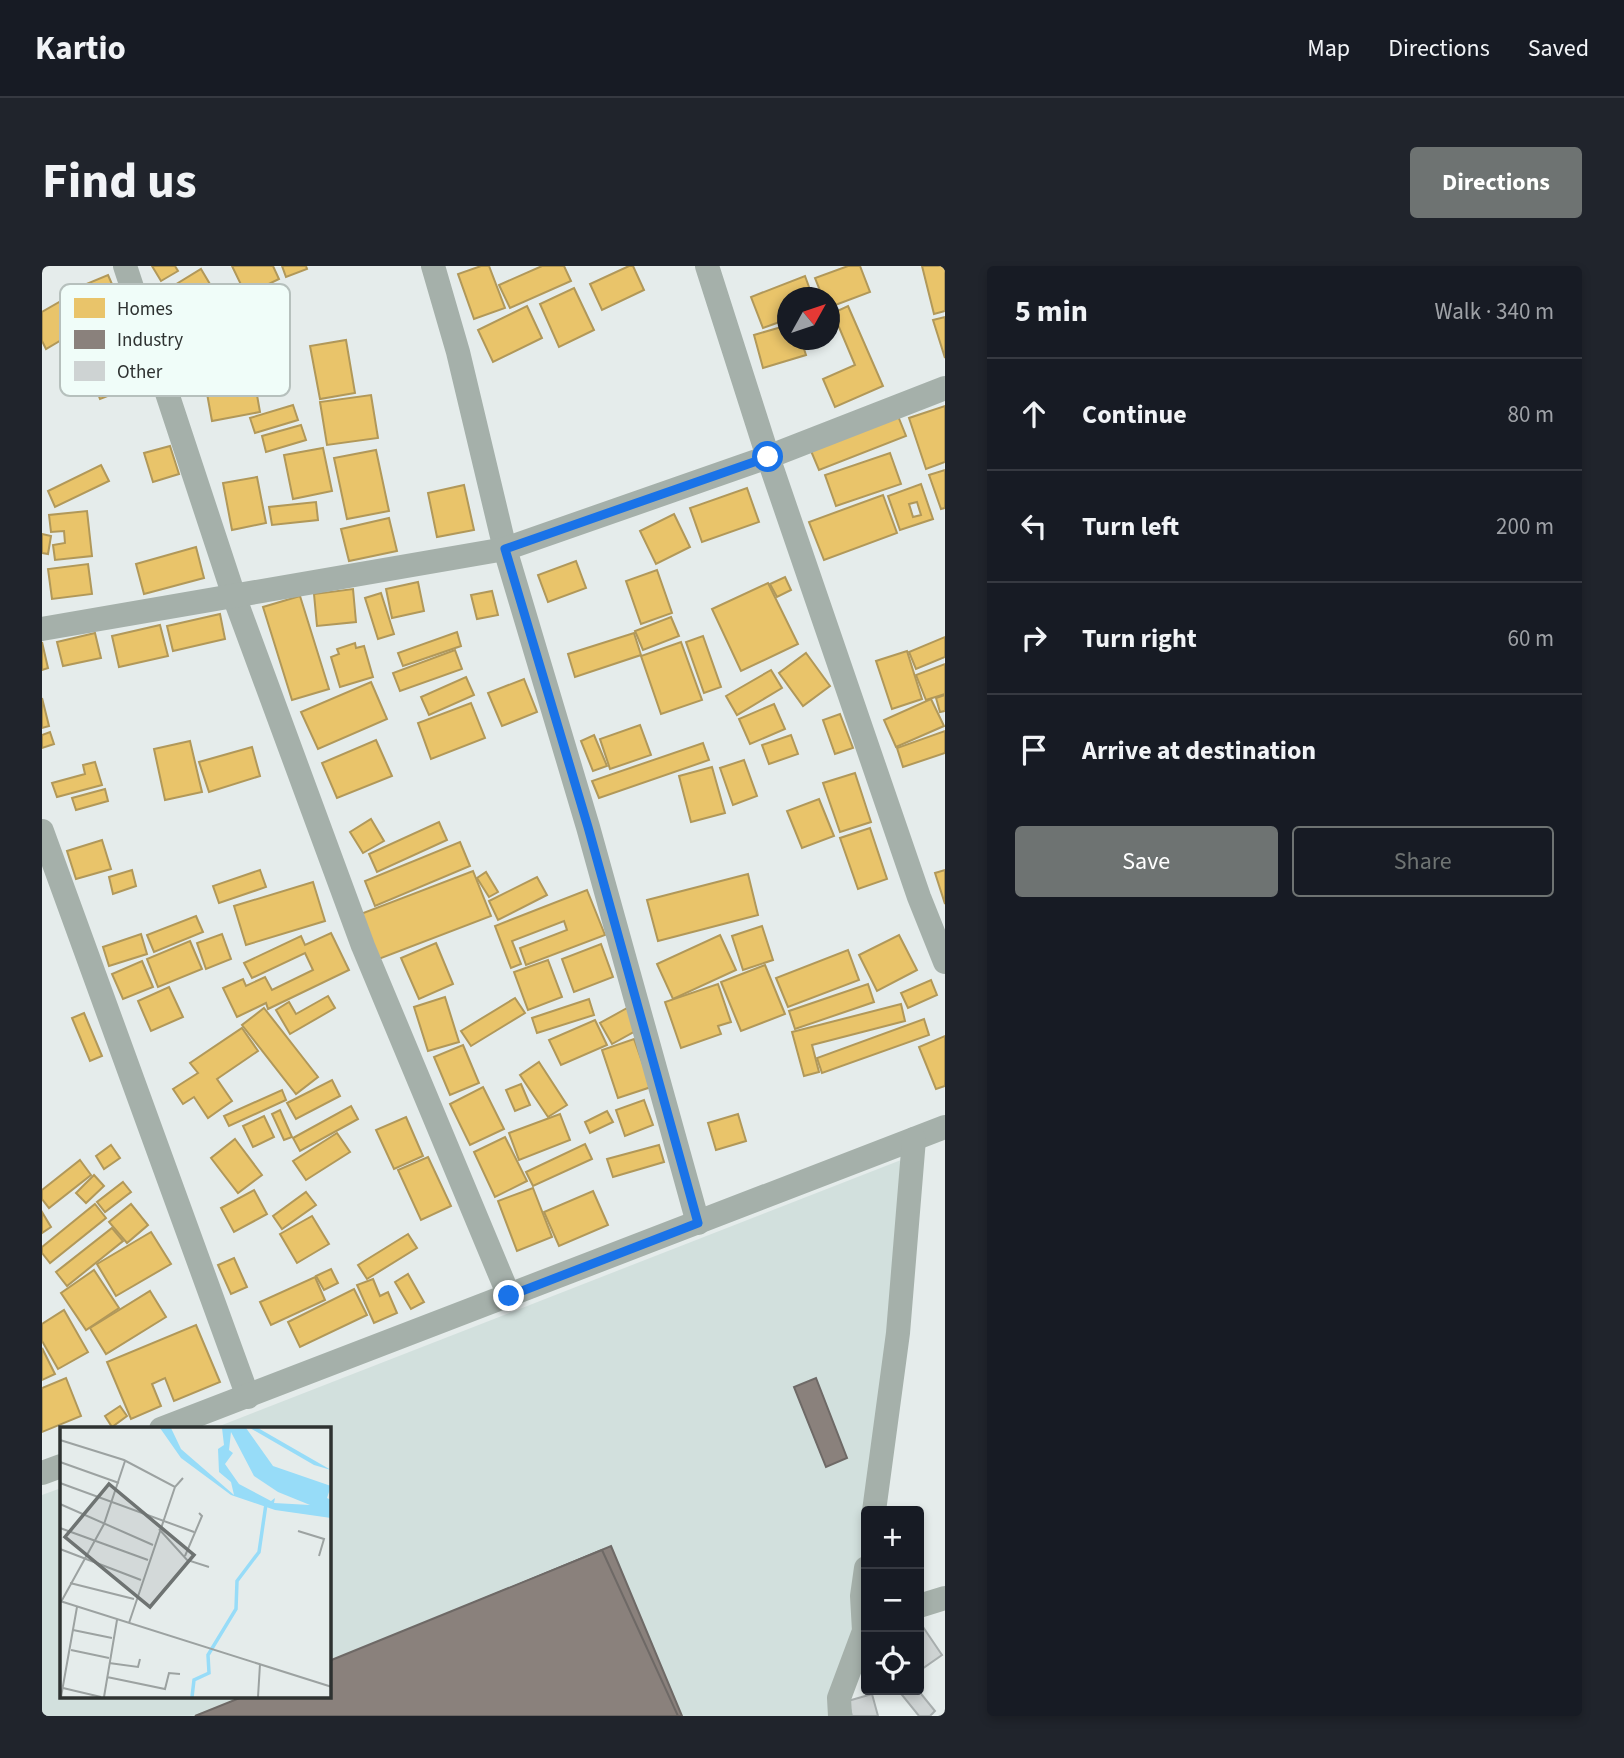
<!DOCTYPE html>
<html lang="en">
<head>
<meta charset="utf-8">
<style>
	body { margin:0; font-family:"Source Sans 3",sans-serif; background:#20242c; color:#f1f3f6 }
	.controls { position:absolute; right:21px; bottom:21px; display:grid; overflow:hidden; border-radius:7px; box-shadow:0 4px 10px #0003 }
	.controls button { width:63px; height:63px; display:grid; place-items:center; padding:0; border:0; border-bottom:2px solid #363941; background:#171b24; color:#f1f3f6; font:35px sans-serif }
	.compass { position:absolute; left:735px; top:21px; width:63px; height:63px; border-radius:50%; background:#171b24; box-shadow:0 4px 10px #0003; rotate:50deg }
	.stop { position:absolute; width:21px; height:21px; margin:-16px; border:5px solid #1a73e8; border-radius:50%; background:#fff }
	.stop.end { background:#1a73e8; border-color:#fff; box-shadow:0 2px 7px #0008 }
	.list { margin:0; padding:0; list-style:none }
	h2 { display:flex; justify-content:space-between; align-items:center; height:91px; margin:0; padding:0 28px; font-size:30px }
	h2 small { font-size:23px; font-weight:400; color:#9ea1a6 }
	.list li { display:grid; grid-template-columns:46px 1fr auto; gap:21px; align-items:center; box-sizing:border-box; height:112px; padding:0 28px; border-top:2px solid #363941 }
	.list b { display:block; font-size:26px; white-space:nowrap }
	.list em { font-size:23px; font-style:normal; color:#9ea1a6 }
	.actions { display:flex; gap:14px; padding:21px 28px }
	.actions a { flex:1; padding:16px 0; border:2px solid #6e7372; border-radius:7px; text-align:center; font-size:24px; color:#6e7372 }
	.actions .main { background:#6e7372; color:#fff }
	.icon { flex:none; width:38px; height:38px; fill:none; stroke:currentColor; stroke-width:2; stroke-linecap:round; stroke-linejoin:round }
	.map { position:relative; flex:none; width:903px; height:1450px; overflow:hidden; border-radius:7px }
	header { display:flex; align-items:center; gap:42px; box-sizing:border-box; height:98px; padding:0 35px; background:#171b24; border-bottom:2px solid #363941 }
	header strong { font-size:33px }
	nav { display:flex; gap:38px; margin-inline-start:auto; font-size:24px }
	.intro { display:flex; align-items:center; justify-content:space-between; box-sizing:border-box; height:168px; padding:0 42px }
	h1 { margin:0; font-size:49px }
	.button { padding:18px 32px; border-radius:7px; background:#6e7372; color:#fff; font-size:24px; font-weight:700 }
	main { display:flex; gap:42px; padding:0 42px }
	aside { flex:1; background:#171b24; border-radius:7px; box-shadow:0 4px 10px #0003 }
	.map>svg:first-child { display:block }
	.built { fill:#d2e0dd }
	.homes { fill:#e9c46a; stroke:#b19859; stroke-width:2; fill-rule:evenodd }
	.industry { fill:#8a817c; stroke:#6e6966; stroke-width:2 }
	.building { fill:#ced3d3; stroke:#a7adad; stroke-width:2 }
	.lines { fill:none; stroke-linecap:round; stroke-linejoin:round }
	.street { stroke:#a5b0aa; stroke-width:24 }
	.route { stroke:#1a73e8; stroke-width:9 }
	.inset-river { fill:none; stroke:#97dcf8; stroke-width:3.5 }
	.inset-road { fill:none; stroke:#9ca2a1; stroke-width:2 }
	.view { fill:#6e7372; fill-opacity:0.15; stroke:#6e7372; stroke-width:3.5 }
	.inset-edge { fill:none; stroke:#2e3231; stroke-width:3.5 }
	.key { fill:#f0fdf9; stroke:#b6c0bd; stroke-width:2 }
	.key-label { font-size:19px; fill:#2e3231 }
</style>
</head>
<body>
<header>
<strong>Kartio</strong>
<nav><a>Map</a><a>Directions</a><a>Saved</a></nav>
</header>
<div class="intro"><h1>Find us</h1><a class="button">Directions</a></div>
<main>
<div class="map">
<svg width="903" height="1450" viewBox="0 0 903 1450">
	<rect width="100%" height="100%" fill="#e5eceb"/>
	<polygon class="built" points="877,887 824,1245 824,1321 799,1450 0,1450 0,1229 19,1222 19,1431 287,1431 287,1163 170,1163"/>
	<g class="homes">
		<polygon points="110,0 133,0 136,5 119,15"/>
		<polygon points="190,0 231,0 237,13 204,29"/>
		<polygon points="240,0 264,0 265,3 244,11"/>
		<polygon points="439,0 447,0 463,42 432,53 416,8"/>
		<polygon points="500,0 522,0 529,15 468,42 457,19"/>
		<polygon points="587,0 591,0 602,24 560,44 548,18"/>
		<polygon points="806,0 818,0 828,26 788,41 788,32 781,32 773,12"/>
		<polygon points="880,0 903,0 903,45 892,48"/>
		<polygon points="159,3 181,40 139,64 118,28"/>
		<polygon points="66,9 83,48 60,59 42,19"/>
		<polygon points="763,10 771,32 746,32 746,53 721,62 709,31"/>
		<polygon points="532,22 552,64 517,81 498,38"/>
		<polygon points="31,28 48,57 4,83 0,75 0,46"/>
		<polygon points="485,40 500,72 451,96 436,64"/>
		<polygon points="806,40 841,120 793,141 781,113 813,99 791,47"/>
		<polygon points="903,51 903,92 891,54"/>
		<polygon points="746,59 746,74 759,74 764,89 721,102 712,69"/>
		<polygon points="304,74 313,127 278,133 268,80"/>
		<polygon points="94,80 107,114 58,133 45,99"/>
		<polygon points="210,101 218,146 170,155 162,111"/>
		<polygon points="329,129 336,172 285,179 278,136"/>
		<polygon points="251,139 256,154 213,167 208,152"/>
		<polygon points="903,140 903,196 884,203 867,152"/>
		<polygon points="856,150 864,170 777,204 769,185"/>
		<polygon points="259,159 264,174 224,186 220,170"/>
		<polygon points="128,180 137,208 111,216 102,187"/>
		<polygon points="281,182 290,225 251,233 242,189"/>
		<polygon points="334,184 347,245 305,253 292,192"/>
		<polygon points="848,187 859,218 794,240 783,209"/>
		<polygon points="59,199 67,215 13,241 6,225"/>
		<polygon points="903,204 903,242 899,243 887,209"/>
		<polygon points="215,211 224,257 190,264 181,217"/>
		<path d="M879,218L891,253L858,264L846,230ZM875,236L879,249L871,251L867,238Z"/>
		<polygon points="422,219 432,264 395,271 386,227"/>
		<polygon points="705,222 717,256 660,276 648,242"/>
		<polygon points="841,229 855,267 782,294 767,256"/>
		<polygon points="274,236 276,254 230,259 227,241"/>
		<polygon points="45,245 50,290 13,294 11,279 23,277 22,265 9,266 7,249"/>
		<polygon points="632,248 648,281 614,298 598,265"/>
		<polygon points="347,252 355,285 307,295 299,263"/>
		<polygon points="0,268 9,270 6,288 0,287"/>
		<polygon points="154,281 162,312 102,328 94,298"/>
		<polygon points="534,295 544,322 506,336 496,309"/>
		<polygon points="46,298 50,328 10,333 6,303"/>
		<polygon points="615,304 630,347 599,358 584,315"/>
		<polygon points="743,311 749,324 735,331 728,318"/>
		<polygon points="376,316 382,345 350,352 344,323"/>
		<polygon points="726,317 756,378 699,405 670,343"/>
		<polygon points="311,323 314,356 275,360 272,328"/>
		<polygon points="450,325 456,349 435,353 429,329"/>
		<polygon points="339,327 352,368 336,373 323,332"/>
		<polygon points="258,330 287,423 250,434 221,341"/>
		<polygon points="178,348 183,373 131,385 125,360"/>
		<polygon points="629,351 637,370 601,384 593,365"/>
		<polygon points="118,359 126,390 77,401 70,370"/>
		<polygon points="415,366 419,380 361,400 356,387"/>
		<polygon points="53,367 59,392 21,400 15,376"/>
		<polygon points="592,367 599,389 533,411 526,388"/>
		<polygon points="661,370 679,421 662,427 644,376"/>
		<polygon points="903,371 903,391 874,403 867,386"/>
		<polygon points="0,376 6,402 0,404"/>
		<polygon points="639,376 660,434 619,448 599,390"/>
		<polygon points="313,377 314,382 322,380 331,411 298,421 289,391 297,388 295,383"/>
		<polygon points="413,384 420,403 358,425 351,407"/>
		<polygon points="865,385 880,433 850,443 834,395"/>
		<polygon points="764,387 788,420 761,440 737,407"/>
		<polygon points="903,398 903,428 884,434 874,409"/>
		<polygon points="729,404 740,422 695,449 684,430"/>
		<polygon points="424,411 432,429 387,449 379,431"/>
		<polygon points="482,413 495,446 460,460 446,427"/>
		<polygon points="329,416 345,453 276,483 259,446"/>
		<polygon points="903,429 903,445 898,446 894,432"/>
		<polygon points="0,432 7,460 0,462"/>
		<polygon points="889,433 902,460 854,481 842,454"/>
		<polygon points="429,437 443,472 389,493 376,457"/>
		<polygon points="732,438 743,463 708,478 697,453"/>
		<polygon points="798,448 811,482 793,488 781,454"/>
		<polygon points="598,459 609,489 568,503 558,473"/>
		<polygon points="903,465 903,487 861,501 855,482"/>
		<polygon points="8,466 12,478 0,482 0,469"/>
		<polygon points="552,469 565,500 551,505 539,475"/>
		<polygon points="749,469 756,488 727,498 720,479"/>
		<polygon points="334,474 350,510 295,532 280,497"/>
		<polygon points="148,475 160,526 123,534 112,483"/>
		<polygon points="661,477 667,494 557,532 550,515"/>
		<polygon points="210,481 218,510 167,526 157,496"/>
		<polygon points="702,494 715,530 691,539 678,502"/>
		<polygon points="53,496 60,519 15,531 10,517 43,508 41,499"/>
		<polygon points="670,501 683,547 649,556 637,510"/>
		<polygon points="813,507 829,556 798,566 781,517"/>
		<polygon points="63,523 66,535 34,544 30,532"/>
		<polygon points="777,533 792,570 760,582 745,545"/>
		<polygon points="329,553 342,575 321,587 308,566"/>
		<polygon points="397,556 405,574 335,606 327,588"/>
		<polygon points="828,562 845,613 816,623 798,572"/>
		<polygon points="60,574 69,603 34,613 25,585"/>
		<polygon points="418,576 428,600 333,640 323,615"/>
		<polygon points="90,604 94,620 71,628 67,611"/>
		<polygon points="218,604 224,621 177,637 171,620"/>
		<polygon points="903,604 903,638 893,607"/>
		<polygon points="431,605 449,650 334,694 316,649"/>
		<polygon points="444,606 456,626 447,631 435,612"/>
		<polygon points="706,608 716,649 616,675 605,634"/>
		<polygon points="495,611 505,629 456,654 447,635"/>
		<polygon points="271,616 283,655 204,679 192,640"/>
		<polygon points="545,624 563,669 484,699 478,682 525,664 522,655 470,675 479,698 469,702 453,660"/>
		<polygon points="154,650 161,666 112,686 105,669"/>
		<polygon points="720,660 731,694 701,704 690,670"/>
		<polygon points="289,667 307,704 226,743 224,737 195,751 181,722 201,713 204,720 223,711 230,724 271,704 263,687 210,712 202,697 259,670 263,679"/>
		<polygon points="99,668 105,688 67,700 61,681"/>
		<polygon points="180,668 189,693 164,703 155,677"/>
		<polygon points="678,669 694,704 631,733 615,698"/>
		<polygon points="857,669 875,704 835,725 817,689"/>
		<polygon points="148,675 160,703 116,721 105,693"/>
		<polygon points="394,677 411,718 377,733 359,692"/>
		<polygon points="559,678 571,711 532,726 520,693"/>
		<polygon points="806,684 817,714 746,741 734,712"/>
		<polygon points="506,694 520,731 486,744 472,706"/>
		<polygon points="100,695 111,721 81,733 70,708"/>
		<polygon points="723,699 743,748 699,765 679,716"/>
		<polygon points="889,714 895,729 866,742 859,727"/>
		<polygon points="676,718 689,756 676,760 679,768 639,782 623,736"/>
		<polygon points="826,718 832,736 753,763 747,745"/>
		<polygon points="127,721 141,751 109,765 96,735"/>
		<polygon points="286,730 293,742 248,768 234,744 247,736 254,748"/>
		<polygon points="403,731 417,776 386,785 372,741"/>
		<polygon points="473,732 483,747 429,780 419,765"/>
		<polygon points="547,733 552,749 495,767 490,752"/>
		<polygon points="859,738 863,755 770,779 777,806 762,810 750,766"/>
		<polygon points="222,742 276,811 254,828 200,759"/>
		<polygon points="585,742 597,763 570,778 558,757"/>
		<polygon points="42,747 60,790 48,795 30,752"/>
		<polygon points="882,753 887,769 780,807 775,792"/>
		<polygon points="553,754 565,779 519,799 507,774"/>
		<polygon points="200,762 216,785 175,813 190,835 166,852 152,831 141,838 131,823 156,807 148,797"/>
		<polygon points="903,770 903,820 894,823 877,781"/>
		<polygon points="592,773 609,821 576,832 560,784"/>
		<polygon points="421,779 437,817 408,829 392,791"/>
		<polygon points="497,796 525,839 506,851 478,809"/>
		<polygon points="290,814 298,830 254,853 245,837"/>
		<polygon points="479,818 488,839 473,845 464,824"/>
		<polygon points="441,821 462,863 428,879 408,838"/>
		<polygon points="240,824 244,834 187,860 182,850"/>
		<polygon points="602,834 611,859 583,870 574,844"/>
		<polygon points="309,840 316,853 258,885 251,872"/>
		<polygon points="238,844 250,871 242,874 230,848"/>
		<polygon points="565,845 571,856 548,867 543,856"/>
		<polygon points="518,848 528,874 477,894 467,867"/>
		<polygon points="696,848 704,875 674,884 666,857"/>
		<polygon points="222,850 232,871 211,881 201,860"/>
		<polygon points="364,851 381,890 352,903 334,864"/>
		<polygon points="295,867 308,886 264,914 251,895"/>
		<polygon points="463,871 485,915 453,931 432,886"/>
		<polygon points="193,873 220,909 196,927 169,892"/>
		<polygon points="543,878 550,893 491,920 484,906"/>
		<polygon points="69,879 78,892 62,903 54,890"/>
		<polygon points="617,879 622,896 571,911 565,893"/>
		<polygon points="386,891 409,940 379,954 356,904"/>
		<polygon points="38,894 49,909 7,942 0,933 0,924"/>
		<polygon points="52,909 62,920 44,937 34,927"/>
		<polygon points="81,916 89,926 63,946 55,936"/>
		<polygon points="491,922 510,971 475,985 456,935"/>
		<polygon points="212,924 225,948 192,966 179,942"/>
		<polygon points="551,925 566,959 517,980 502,946"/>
		<polygon points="264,926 274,939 240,963 231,950"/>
		<polygon points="53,938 64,952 8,997 0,987 0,981"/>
		<polygon points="89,938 106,959 85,977 67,956"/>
		<polygon points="0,946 9,961 0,967"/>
		<polygon points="270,950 287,978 255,997 238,968"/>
		<polygon points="70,962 81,975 25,1020 14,1006"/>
		<polygon points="109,966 129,998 74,1030 55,998"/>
		<polygon points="366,968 375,982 325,1013 316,999"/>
		<polygon points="192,992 205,1021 189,1028 176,999"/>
		<polygon points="289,1003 296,1017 282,1024 274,1010"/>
		<polygon points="52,1004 77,1042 44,1064 19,1027"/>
		<polygon points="366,1008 382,1036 369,1043 353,1016"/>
		<polygon points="273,1011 283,1034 229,1059 218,1036"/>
		<polygon points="331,1013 338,1030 346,1026 355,1047 332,1057 315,1019"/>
		<polygon points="312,1023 325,1049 258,1081 246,1056"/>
		<polygon points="108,1025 124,1051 64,1088 48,1062"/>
		<polygon points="22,1044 46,1086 16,1103 0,1075 0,1058"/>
		<polygon points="154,1059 178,1116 132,1135 123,1112 110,1118 119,1140 89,1153 65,1096"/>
		<polygon points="0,1082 13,1108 0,1114"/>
		<polygon points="24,1112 39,1150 0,1166 0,1122"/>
		<polygon points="78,1140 85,1150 70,1161 63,1150"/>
	</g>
	<g class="industry">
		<polygon points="774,1112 805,1192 784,1201 752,1121"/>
		<polygon points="569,1280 640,1450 158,1450 204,1431 287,1431 287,1397"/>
		<polygon points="560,1284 636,1450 153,1450 200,1431 287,1431 287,1395"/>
	</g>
	<g class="building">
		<polygon points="877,1355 900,1389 877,1405"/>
		<polygon points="856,1424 876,1424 893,1445 888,1450 877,1450"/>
		<polygon points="830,1428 836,1450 810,1450 806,1435"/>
	</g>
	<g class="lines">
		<g class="street">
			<polyline points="83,0 192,330 321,680 467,1030"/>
			<polyline points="391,0 416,86 463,283 546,561 656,957"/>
			<polyline points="665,0 726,191 877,631 903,696"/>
			<polyline points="0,363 463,283 726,191 903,122"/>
			<polyline points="0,565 206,1131"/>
			<polyline points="119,1163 903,861"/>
			<polyline points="0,1207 19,1200"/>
			<polyline points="832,1245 856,1067 872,873"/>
			<polyline points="877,1340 903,1332"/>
			<polyline points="798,1450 797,1432 822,1365 820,1330 824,1302"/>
		</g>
	</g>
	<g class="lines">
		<polyline class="route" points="467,1030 656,957 546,561 463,283 726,191"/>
	</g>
	<g transform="translate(18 1161)">
		<rect width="271" height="271" fill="#e5eceb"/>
		<path d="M100,1H111L121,22L174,68L171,55L159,45L158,22L164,18L162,1H186L213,39L271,59L267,71L271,73V91L215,83L171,68L121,31ZM171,5L194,49L218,65L250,78L214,76L215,71L211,74L179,57L165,37L173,26L169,23ZM190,1H198L271,43L254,38Z" fill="#97dcf8" fill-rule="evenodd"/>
		<path class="inset-river" d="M132,270L134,253L149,246L148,228L176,182L177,154L199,125L206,77"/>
		<path class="inset-road" d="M0,13L64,33L115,60L123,51M0,35L59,56M0,56L134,105M0,77L93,118M0,101L88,133M99,102L127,133L149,140M238,104L264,112L259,129M0,122L81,153M125,129L142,89L139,86M10,156L74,172M0,174L272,260M1,175L44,97L65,34M69,196L115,60M13,203L52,211M11,223L49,231M49,236L78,240L80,232M47,250L105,262L109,246L120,247M3,261L41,270M1,270L17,180M44,270L57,193M198,270L200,237"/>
		<path class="view" d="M49,57L134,128L90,180L5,110Z"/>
		<rect width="271" height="271" class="inset-edge"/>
	</g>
	<rect x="18" y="18" width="230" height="112" rx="10" class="key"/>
	<rect x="32" y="32" width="31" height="20" fill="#e9c46a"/>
	<rect x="32" y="64" width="31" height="19" fill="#8a817c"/>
	<rect x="32" y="95" width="31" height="20" fill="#ced3d3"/>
	<g class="key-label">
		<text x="75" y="49">Homes</text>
		<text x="75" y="80">Industry</text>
		<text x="75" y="112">Other</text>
	</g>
</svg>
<div class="controls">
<button>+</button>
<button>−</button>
<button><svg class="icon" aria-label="locate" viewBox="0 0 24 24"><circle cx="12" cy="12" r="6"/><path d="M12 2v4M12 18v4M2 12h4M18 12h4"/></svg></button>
</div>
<svg class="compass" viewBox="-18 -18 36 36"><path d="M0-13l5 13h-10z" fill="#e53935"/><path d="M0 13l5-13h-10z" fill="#9ea1a6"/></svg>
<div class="stop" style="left:726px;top:191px"></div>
<div class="stop end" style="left:467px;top:1030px"></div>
</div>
<aside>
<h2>5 min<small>Walk · 340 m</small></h2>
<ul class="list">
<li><svg class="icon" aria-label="ahead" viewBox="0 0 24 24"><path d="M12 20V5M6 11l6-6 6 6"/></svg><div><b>Continue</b></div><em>80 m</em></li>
<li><svg class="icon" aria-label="left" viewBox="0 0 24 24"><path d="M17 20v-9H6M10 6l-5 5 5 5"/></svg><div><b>Turn left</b></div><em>200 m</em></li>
<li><svg class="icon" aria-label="right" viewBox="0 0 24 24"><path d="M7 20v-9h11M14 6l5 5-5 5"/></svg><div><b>Turn right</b></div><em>60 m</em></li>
<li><svg class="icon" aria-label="arrive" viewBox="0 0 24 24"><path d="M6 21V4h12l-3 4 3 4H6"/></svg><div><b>Arrive at destination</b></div></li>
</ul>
<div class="actions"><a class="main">Save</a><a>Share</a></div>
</aside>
</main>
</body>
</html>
